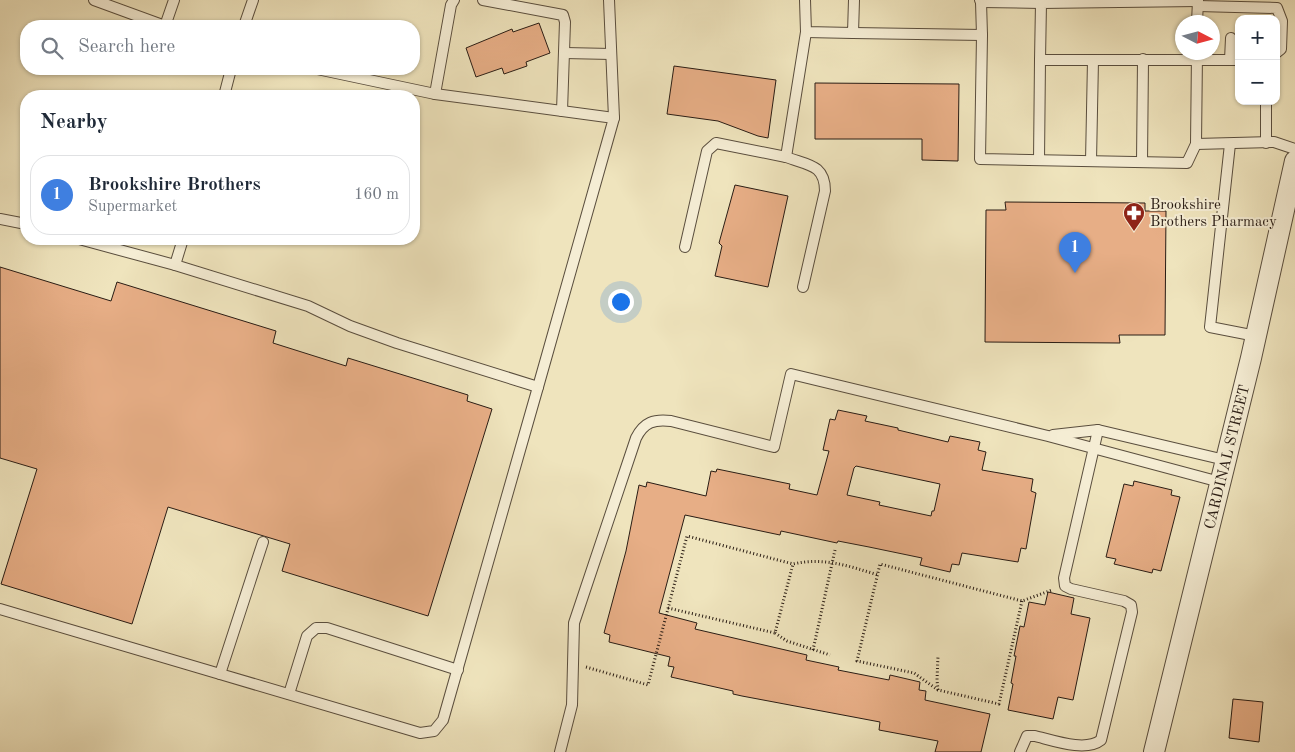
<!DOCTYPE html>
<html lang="en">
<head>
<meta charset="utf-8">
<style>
	body { margin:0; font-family:"Old Standard TT",serif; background:#f2f2f3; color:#1f2937 }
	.controls { position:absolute; right:15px; top:15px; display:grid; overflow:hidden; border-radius:10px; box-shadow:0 1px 4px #0004 }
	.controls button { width:45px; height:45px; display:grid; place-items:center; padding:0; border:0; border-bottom:1px solid #e0e1e3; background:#fff; color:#1f2937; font:25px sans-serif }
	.compass { position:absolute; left:1175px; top:15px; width:45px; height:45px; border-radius:50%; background:#fff; box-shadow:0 1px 4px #0004; rotate:96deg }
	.you { position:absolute; left:620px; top:301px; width:18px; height:18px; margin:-12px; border:4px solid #fff; border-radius:50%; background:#1a73e8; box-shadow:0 0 0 8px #1a73e833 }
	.badge { display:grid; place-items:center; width:32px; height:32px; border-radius:50%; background:#8f2418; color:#fff; font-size:16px; font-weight:700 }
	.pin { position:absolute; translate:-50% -41px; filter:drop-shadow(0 1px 2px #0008) }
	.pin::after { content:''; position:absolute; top:26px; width:18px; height:15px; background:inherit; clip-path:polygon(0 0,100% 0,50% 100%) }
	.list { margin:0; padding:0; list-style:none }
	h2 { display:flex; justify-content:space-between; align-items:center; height:65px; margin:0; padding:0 20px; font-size:21px }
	h2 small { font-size:16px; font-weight:400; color:#747a83 }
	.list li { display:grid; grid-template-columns:32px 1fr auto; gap:15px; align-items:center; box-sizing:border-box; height:80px; margin:0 10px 10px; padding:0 10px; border:1px solid #e0e1e3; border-radius:20px }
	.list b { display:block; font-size:19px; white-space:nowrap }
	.list p { margin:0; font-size:16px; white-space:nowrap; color:#747a83 }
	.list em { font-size:16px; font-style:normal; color:#747a83 }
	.icon { flex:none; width:28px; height:28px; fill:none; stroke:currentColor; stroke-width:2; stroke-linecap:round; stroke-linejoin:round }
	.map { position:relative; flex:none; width:1295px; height:752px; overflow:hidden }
	.search { position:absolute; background:#fff; box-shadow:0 1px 4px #0004; left:20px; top:20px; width:400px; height:55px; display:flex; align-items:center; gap:12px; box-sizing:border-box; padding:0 18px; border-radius:20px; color:#747a83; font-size:19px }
	.panel { position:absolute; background:#fff; box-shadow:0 1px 4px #0004; left:20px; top:90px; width:400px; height:155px; border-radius:20px }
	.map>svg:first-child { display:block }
	.building { fill:#e7ae86; stroke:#291c14; fill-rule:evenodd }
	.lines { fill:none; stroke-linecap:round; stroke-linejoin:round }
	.lane-casing { stroke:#5a4e3e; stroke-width:12 }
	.street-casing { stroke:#5a4e3e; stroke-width:22 }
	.path { stroke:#291c14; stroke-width:3; stroke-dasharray:1 2.5; stroke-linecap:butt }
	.lane { stroke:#f5edd4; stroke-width:10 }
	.street { stroke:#f5edd4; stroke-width:20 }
	.labels { text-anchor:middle; stroke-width:4; stroke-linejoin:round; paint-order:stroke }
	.poi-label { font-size:15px; fill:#291c14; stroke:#f5edd4; text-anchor:start }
	.street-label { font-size:15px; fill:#291c14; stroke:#f5edd4 }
</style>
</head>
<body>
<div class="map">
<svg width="1295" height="752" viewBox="0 0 1295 752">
	<rect width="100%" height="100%" fill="#efe4bd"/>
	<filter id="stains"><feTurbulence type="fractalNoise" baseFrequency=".004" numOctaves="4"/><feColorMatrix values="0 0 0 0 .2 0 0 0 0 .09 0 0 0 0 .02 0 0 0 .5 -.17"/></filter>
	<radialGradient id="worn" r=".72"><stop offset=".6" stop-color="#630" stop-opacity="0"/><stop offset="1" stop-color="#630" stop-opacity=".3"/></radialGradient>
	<g class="building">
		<polygon points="539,23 550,53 526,62 527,66 504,74 502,68 476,77 466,48 512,29 513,32"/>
		<polygon points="674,66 776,80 768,138 758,136 718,121 667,114"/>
		<polygon points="815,83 959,84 958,161 922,160 922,139 815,139"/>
		<polygon points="735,185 788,196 768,287 715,276 722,246 719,243"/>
		<polygon points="1005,202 1145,203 1145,211 1166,211 1165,335 1119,335 1120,343 985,342 986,210 1006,210"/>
		<polygon points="0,267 111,301 117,282 276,331 273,343 346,366 348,358 468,395 467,401 492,409 428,616 282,571 290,544 168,507 132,624 1,584 37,469 0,458"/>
		<path d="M838,410L867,416L865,421L898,428V430L948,442L950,436L980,442L978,450L986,452L982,470L1033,479L1031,491L1036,493L1030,526L1026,549L1021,548L1018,562L962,553L959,565L952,564L950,572L920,565L922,558L869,547L838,541L837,543L781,531L780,535L685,515L659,613L697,623L695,629L807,655L806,660L839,667L838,670L889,680L890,675L920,682L919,690L926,691L925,700L990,714L981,752H935L938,741L879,730L880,722L742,696L733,694V691L671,677L674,667L668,666L670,657L609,642L610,635L604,633L626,551L639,485L646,487L647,482L706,496L711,471L716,472L717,469L790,484L789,489L817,495L829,451L823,450L830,419L835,420ZM856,466L940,484L934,511H932L931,516L879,505L880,502L847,495L854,468Z"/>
		<polygon points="1134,481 1172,490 1171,495 1180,497 1161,571 1153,569 1152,573 1114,564 1116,559 1106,557 1124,484 1133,486"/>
		<polygon points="1048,592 1074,598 1071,614 1090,618 1073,700 1058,697 1053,719 1008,710 1013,684 1011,683 1016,656 1014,656 1020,626 1024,627 1029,602 1045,605"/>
		<polygon points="1233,699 1263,702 1259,742 1229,738"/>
	</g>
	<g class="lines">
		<g class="lane-casing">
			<g id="lane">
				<polyline points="94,0 165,26"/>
				<polyline points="483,0 563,15 565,22 562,111"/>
				<polyline points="609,0 614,118"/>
				<polyline points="805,0 806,32 853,33 854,0"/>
				<polyline points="980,0 981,2 1041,3"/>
				<polyline points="1198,1 1041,3 1040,60 1239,60"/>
				<polyline points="1198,6 1277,8 1282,21 1281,49 1276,53"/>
				<polyline points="1197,22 1198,1"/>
				<polyline points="165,26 174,0"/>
				<polyline points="244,26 253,0"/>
				<polyline points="853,33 982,35 981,2"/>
				<polyline points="982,35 980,159 1187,163 1196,144"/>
				<polyline points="565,53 611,54"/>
				<polyline points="1197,53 1196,144 1274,142 1295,149"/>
				<polyline points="1230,60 1231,38"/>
				<polyline points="435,94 451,5 454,0"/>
				<polyline points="224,96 231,69"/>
				<polyline points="1266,143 1266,101"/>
				<polyline points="1230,144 1210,327 1256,336"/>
				<polyline points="1039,160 1040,60"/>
				<polyline points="1091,161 1093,60"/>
				<polyline points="1142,162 1143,59"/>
				<polyline points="0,219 26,224"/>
				<polyline points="79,239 175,265"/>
				<polyline points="183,239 175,265 308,306 350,326 397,343 538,387 614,118 435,94 317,69"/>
				<polyline points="685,247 707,151 716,143 786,157"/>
				<path d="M803,287L825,191C825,164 807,165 786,157L806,32"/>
				<polyline points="1053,435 1098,430 1225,460"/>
				<polyline points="263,542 220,674 420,733 434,731 443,720 538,387"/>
				<polyline points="0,609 220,674"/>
				<polyline points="289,694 307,636 316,628 327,628 458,670"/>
				<path d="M560,752L572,705L574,623L636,438C644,422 654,419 671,421L774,447L791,374L1048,436L1220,482"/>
				<path d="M1020,752L1027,736H1035C1055,741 1086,752 1101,740L1132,612L1131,605L1124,601L1071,589L1065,586L1064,578L1098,430"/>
			</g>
		</g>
		<g class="street-casing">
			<g id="street">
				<path id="s1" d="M1154,752L1251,358L1295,161"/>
			</g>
		</g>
		<g class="path">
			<polyline points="1022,601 999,704 938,690 914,673 857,661 880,564 1022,601 1052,590"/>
			<polyline points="668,608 775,633 793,564"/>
			<polyline points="775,633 787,641 830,655"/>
			<polyline points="813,650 835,550"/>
			<path d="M586,667L648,685L687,536L793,564C824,557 849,566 878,575"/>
			<polyline points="938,690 937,680 938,656"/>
		</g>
		<use href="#lane" class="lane"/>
		<use href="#street" class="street"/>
	</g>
	<defs>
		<g id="pharmacy-pin" transform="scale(1.125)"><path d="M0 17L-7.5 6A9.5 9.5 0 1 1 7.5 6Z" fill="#8f2418" stroke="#f5edd4"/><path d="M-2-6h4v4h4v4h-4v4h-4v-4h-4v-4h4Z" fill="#fff"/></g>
	</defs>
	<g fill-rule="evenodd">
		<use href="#pharmacy-pin" x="1134" y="213"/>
	</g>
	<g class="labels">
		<g class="poi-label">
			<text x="1150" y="209">Brookshire<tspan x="1150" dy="17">Brothers Pharmacy</tspan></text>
		</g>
		<g class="street-label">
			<text dy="5" stroke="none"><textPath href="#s1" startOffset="304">CARDINAL STREET</textPath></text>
		</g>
	</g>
	<rect width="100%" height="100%" filter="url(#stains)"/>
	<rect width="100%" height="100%" fill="url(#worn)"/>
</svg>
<div class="controls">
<button>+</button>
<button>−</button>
</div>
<svg class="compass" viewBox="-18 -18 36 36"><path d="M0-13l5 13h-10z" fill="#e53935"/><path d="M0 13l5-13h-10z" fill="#747a83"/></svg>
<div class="you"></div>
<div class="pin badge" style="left:1075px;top:273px;background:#3f7fe0">1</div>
<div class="search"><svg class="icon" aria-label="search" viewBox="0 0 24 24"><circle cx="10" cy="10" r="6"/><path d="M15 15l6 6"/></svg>Search here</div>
<section class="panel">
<h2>Nearby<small></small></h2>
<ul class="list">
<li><span class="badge" style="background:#3f7fe0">1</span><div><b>Brookshire Brothers</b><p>Supermarket</p></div><em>160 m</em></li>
</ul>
</section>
</div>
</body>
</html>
